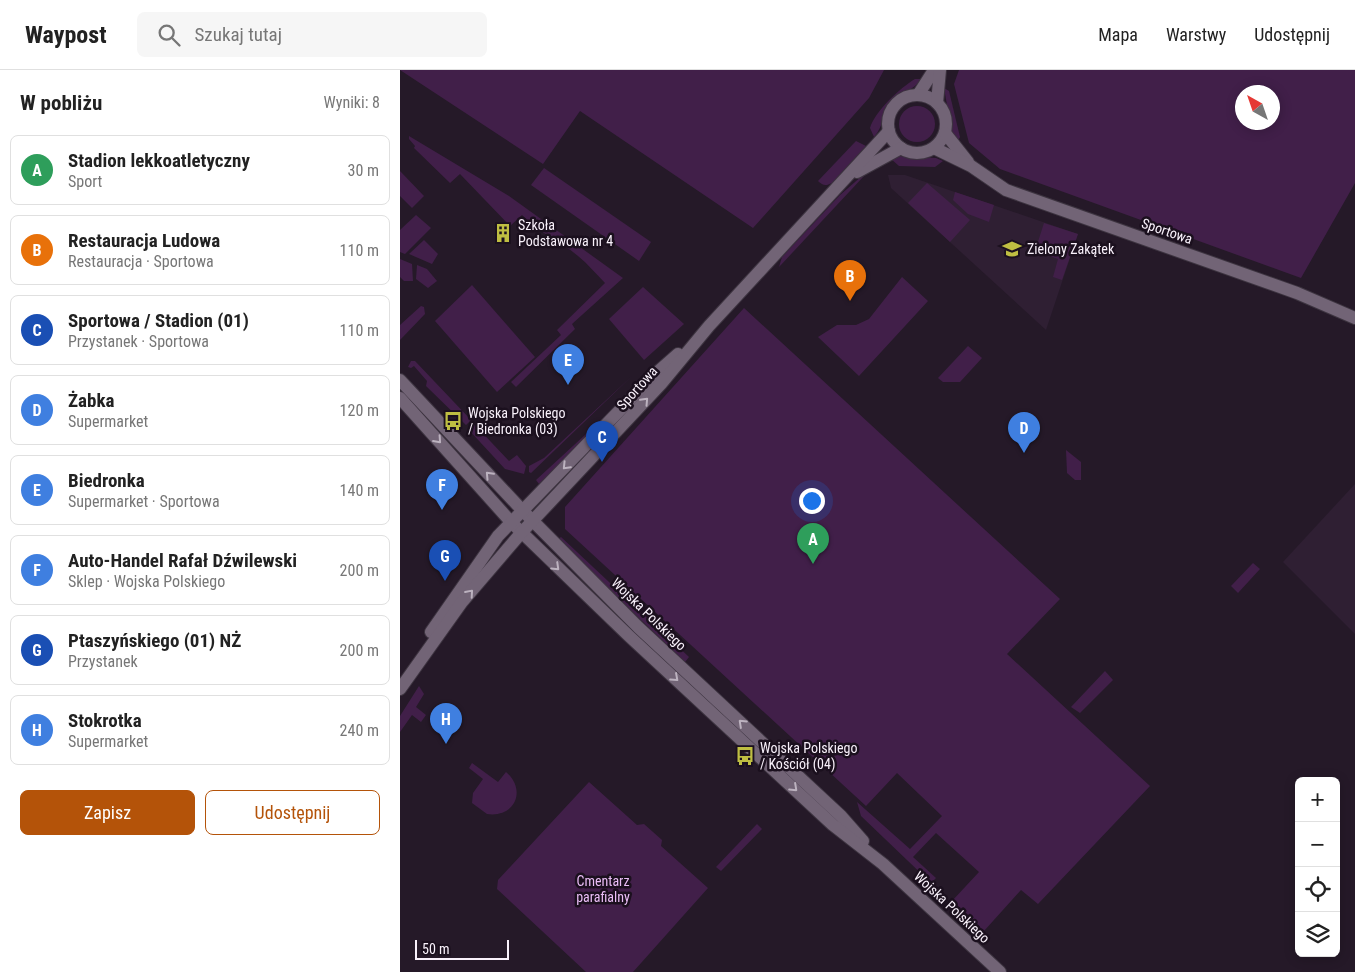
<!DOCTYPE html>
<html lang="pl">
<head>
<meta charset="utf-8">
<style>
	body { margin:0; font-family:"Roboto Condensed",sans-serif; background:#f6f6f6; color:#222 }
	.controls { position:absolute; right:15px; bottom:15px; display:grid; overflow:hidden; border-radius:8px; box-shadow:0 2px 12px #0003 }
	.controls button { width:45px; height:45px; display:grid; place-items:center; padding:0; border:0; border-bottom:1px solid #e0e0e0; background:#fff; color:#222; font:25px sans-serif }
	.compass { position:absolute; left:835px; top:15px; width:45px; height:45px; border-radius:50%; background:#fff; box-shadow:0 2px 12px #0003; rotate:320deg }
	.scale { position:absolute; left:15px; bottom:12px; width:94px; box-sizing:border-box; padding-left:5px; border:2px solid #f9f1fb; border-top:0; font-size:14px; line-height:18px; white-space:nowrap; color:#f9f1fb; -webkit-text-stroke:4px #1b101e; paint-order:stroke }
	.you { position:absolute; left:411px; top:430px; width:18px; height:18px; margin:-12px; border:4px solid #fff; border-radius:50%; background:#1a73e8; box-shadow:0 0 0 8px #1a73e833 }
	.badge { display:grid; place-items:center; width:32px; height:32px; border-radius:50%; background:#b45309; color:#fff; font-size:16px; font-weight:700 }
	.pin { position:absolute; translate:-50% -41px; filter:drop-shadow(0 1px 2px #0008) }
	.pin::after { content:''; position:absolute; top:26px; width:18px; height:15px; background:inherit; clip-path:polygon(0 0,100% 0,50% 100%) }
	.list { margin:0; padding:0; list-style:none }
	h2 { display:flex; justify-content:space-between; align-items:center; height:65px; margin:0; padding:0 20px; font-size:21px }
	h2 small { font-size:16px; font-weight:400; color:#767676 }
	.list li { display:grid; grid-template-columns:32px 1fr auto; gap:15px; align-items:center; box-sizing:border-box; height:70px; margin:0 10px 10px; padding:0 10px; border:1px solid #e0e0e0; border-radius:8px }
	.list b { display:block; font-size:19px; white-space:nowrap }
	.list p { margin:0; font-size:16px; white-space:nowrap; color:#767676 }
	.list em { font-size:16px; font-style:normal; color:#767676 }
	.actions { display:flex; gap:10px; padding:15px 20px }
	.actions a { flex:1; padding:11px 0; border:1px solid #b45309; border-radius:8px; text-align:center; font-size:18px; color:#b45309 }
	.actions .main { background:#b45309; color:#fff }
	.icon { flex:none; width:28px; height:28px; fill:none; stroke:currentColor; stroke-width:2; stroke-linecap:round; stroke-linejoin:round }
	.map { position:relative; flex:none; width:955px; height:902px; overflow:hidden }
	header { display:flex; align-items:center; gap:30px; box-sizing:border-box; height:70px; padding:0 25px; background:#fff; border-bottom:1px solid #e0e0e0 }
	header strong { font-size:24px }
	nav { display:flex; gap:28px; margin-inline-start:auto; font-size:18px }
	.search { width:350px; height:45px; background:#f6f6f6; display:flex; align-items:center; gap:12px; box-sizing:border-box; padding:0 18px; border-radius:8px; color:#767676; font-size:19px }
	main { display:flex }
	aside { flex:1; background:#fff }
	.map>svg:first-child { display:block }
	.built { fill:#2f1f33 }
	.green { fill:#411f49; fill-rule:evenodd }
	.lines { fill:none; stroke-linecap:round; stroke-linejoin:round }
	.tertiary-casing { stroke:#3d3440; stroke-width:14 }
	.tertiary { stroke:#726476; stroke-width:12 }
	.oneway { stroke:#bcb2bf }
	.labels { text-anchor:middle; stroke-width:5; stroke-linejoin:round; paint-order:stroke }
	.poi-label { font-size:14px; fill:#f9f1fb; stroke:#1b101e; text-anchor:start }
	.street-label { font-size:14px; fill:#f9f1fb; stroke:#1b101e }
	.park-label { font-size:14px; fill:#eabdf6; stroke:#1b101e }
</style>
</head>
<body>
<header>
<strong>Waypost</strong>
<div class="search"><svg class="icon" aria-label="search" viewBox="0 0 24 24"><circle cx="10" cy="10" r="6"/><path d="M15 15l6 6"/></svg>Szukaj tutaj</div>
<nav><a>Mapa</a><a>Warstwy</a><a>Udostępnij</a></nav>
</header>
<main>
<aside>
<h2>W pobliżu<small>Wyniki: 8</small></h2>
<ul class="list">
<li><span class="badge" style="background:#2e9e5b">A</span><div><b>Stadion lekkoatletyczny</b><p>Sport</p></div><em>30 m</em></li>
<li><span class="badge" style="background:#e8710a">B</span><div><b>Restauracja Ludowa</b><p>Restauracja · Sportowa</p></div><em>110 m</em></li>
<li><span class="badge" style="background:#1a4fb4">C</span><div><b>Sportowa / Stadion (01)</b><p>Przystanek · Sportowa</p></div><em>110 m</em></li>
<li><span class="badge" style="background:#3f7fe0">D</span><div><b>Żabka</b><p>Supermarket</p></div><em>120 m</em></li>
<li><span class="badge" style="background:#3f7fe0">E</span><div><b>Biedronka</b><p>Supermarket · Sportowa</p></div><em>140 m</em></li>
<li><span class="badge" style="background:#3f7fe0">F</span><div><b>Auto-Handel Rafał Dźwilewski</b><p>Sklep · Wojska Polskiego</p></div><em>200 m</em></li>
<li><span class="badge" style="background:#1a4fb4">G</span><div><b>Ptaszyńskiego (01) NŻ</b><p>Przystanek</p></div><em>200 m</em></li>
<li><span class="badge" style="background:#3f7fe0">H</span><div><b>Stokrotka</b><p>Supermarket</p></div><em>240 m</em></li>
</ul>
<div class="actions"><a class="main">Zapisz</a><a>Udostępnij</a></div>
</aside>
<div class="map">
<svg width="955" height="902" viewBox="0 0 955 902">
	<rect width="100%" height="100%" fill="#251928"/>
	<g class="built">
		<polygon points="488,105 505,105 678,164 646,260 491,118"/>
		<polygon points="955,414 955,564 883,492"/>
	</g>
	<g class="green">
		<polygon points="0,0 484,0 469,28 353,158 180,41 143,94"/>
		<path d="M559,0H955V113L901,208L600,99L569,73L554,14ZM842,22H872V52H842Z"/>
		<path d="M515,9H521C514,21 502,21 492,31C483,41 484,56 474,67L470,58C475,41 500,18 515,9Z"/>
		<polygon points="544,18 549,21 560,67 557,73 552,63"/>
		<circle cx="517" cy="54" r="18"/>
		<path d="M9,66L109,126L223,208L172,254L175,259L116,317L111,312L161,265L157,260L205,213C196,204 188,194 178,186C159,170 138,162 122,145L110,156L60,104L50,113L14,78L15,76L9,69Z"/>
		<path d="M456,71L466,76L432,113C426,116 423,116 418,111Z"/>
		<polygon points="498,86 536,88 543,91 535,97 499,96 490,88"/>
		<polygon points="144,98 251,172 239,191 131,115"/>
		<polygon points="0,101 24,126 12,138 0,126"/>
		<polygon points="462,106 464,106 379,197 382,187 440,125"/>
		<polygon points="527,113 570,150 550,172 508,133"/>
		<polygon points="555,122 594,135 589,152 568,144 553,130"/>
		<polygon points="16,145 31,158 5,184 0,182 0,160"/>
		<polygon points="644,153 678,164 662,210 653,207 658,189 635,181"/>
		<polygon points="24,170 38,184 32,194 9,184"/>
		<polygon points="0,189 12,194 13,211 4,211 0,207"/>
		<polygon points="17,195 27,199 37,211 28,218 16,209"/>
		<polygon points="502,207 528,231 459,306 418,267 437,255 456,255 469,249"/>
		<polygon points="72,215 135,287 97,322 35,251"/>
		<polygon points="243,217 284,254 244,290 209,249"/>
		<polygon points="21,236 24,237 25,244 0,270 0,255"/>
		<polygon points="344,238 660,529 607,584 750,716 638,834 621,820 584,861 552,831 579,802 536,763 513,787 536,808 531,813 461,746 457,732 510,779 542,746 497,703 466,736 165,459 165,437"/>
		<polygon points="568,276 582,288 560,312 543,312 538,308"/>
		<polygon points="11,291 15,291 71,350 66,355 26,316 27,311 14,296 11,298 8,297"/>
		<polygon points="232,306 131,403 129,402 129,396 144,388"/>
		<polygon points="239,312 187,369 139,414 136,410 211,341"/>
		<polygon points="74,354 109,391 117,385 126,396 124,404 105,399 68,359"/>
		<polygon points="666,380 681,392 681,410 675,410 667,403"/>
		<polygon points="161,467 289,587 285,592 157,470"/>
		<polygon points="853,493 860,499 838,523 831,516"/>
		<polygon points="705,601 713,610 680,643 671,637"/>
		<polygon points="19,616 24,624 16,637 26,645 21,652 12,645 0,662 0,646"/>
		<path d="M72,693L98,712L106,702C127,720 115,748 87,744L72,733L73,723L83,709L69,698Z"/>
		<polygon points="189,712 237,755 244,754 262,770 261,776 308,818 233,902 186,902 97,819 98,810"/>
		<polygon points="357,754 362,759 321,801 316,797"/>
	</g>
	<g class="lines">
		<g class="tertiary-casing">
			<g id="tertiary">
				<polyline points="518,25 534,0"/>
				<circle cx="517" cy="54" r="29"/>
				<polyline points="537,33 540,0"/>
				<polyline points="545,63 568,92"/>
				<polyline points="534,78 571,96 606,120 897,223 955,248"/>
				<polyline points="457,102 501,78"/>
				<polyline points="0,310 122,440 238,557 441,746 463,771"/>
				<polyline points="0,328 111,452 229,566 433,755 483,794 600,902"/>
				<polyline points="31,562 98,466 253,306 278,284"/>
				<polyline points="0,619 62,532 122,462 261,314 309,256 489,61"/>
			</g>
		</g>
		<use href="#tertiary" class="tertiary"/>
	</g>
	<defs><path id="oneway-chevron" d="M-2-3.5L2.5 0L-2 3.5" fill="none" stroke-width="1.6" stroke-linecap="round" stroke-linejoin="round" transform="scale(1.25)"/></defs>
	<g class="oneway">
		<use href="#oneway-chevron" transform="translate(245 331) rotate(-47)"/>
		<use href="#oneway-chevron" transform="translate(38 370) rotate(48)"/>
		<use href="#oneway-chevron" transform="translate(166 396) rotate(134)"/>
		<use href="#oneway-chevron" transform="translate(89 405) rotate(-133)"/>
		<use href="#oneway-chevron" transform="translate(156 497) rotate(44)"/>
		<use href="#oneway-chevron" transform="translate(70 523) rotate(-49)"/>
		<use href="#oneway-chevron" transform="translate(275 608) rotate(42)"/>
		<use href="#oneway-chevron" transform="translate(342 653) rotate(-137)"/>
		<use href="#oneway-chevron" transform="translate(394 718) rotate(43)"/>
	</g>
	<defs>
		<g id="building-bare" transform="scale(1.5)"><path d="M-4-6H4V6H1V3H-1V6H-4ZM-2.5-4.3h1.7v1.8h-1.7ZM.8-4.3h1.7v1.8H.8ZM-2.5-1h1.7V.8h-1.7ZM.8-1h1.7V.8H.8Z" fill="#bfbe42" stroke="#1b101e" stroke-width="2.5" paint-order="stroke"/></g>
		<g id="school-bare" transform="scale(1.5)"><path d="M0-5L7-2L0 1L-7-2ZM-4 1L0 2.5L4 1V4Q0 6-4 4Z" fill="#bfbe42" stroke="#1b101e" stroke-width="2.5" paint-order="stroke"/></g>
		<g id="bus-bare" transform="scale(1.5)"><path d="M-5-6H5V4H4V6H2V4H-2V6H-4V4H-5ZM-3.5-4V0h7V-4ZM-3.5 1.2v1.5H-2V1.2ZM2 1.2v1.5H3.5V1.2Z" fill="#bfbe42" stroke="#1b101e" stroke-width="2.5" paint-order="stroke"/></g>
	</defs>
	<g fill-rule="evenodd">
		<use href="#building-bare" x="103" y="163"/>
		<use href="#school-bare" x="612" y="179"/>
		<use href="#bus-bare" x="53" y="351"/>
		<use href="#bus-bare" x="345" y="686"/>
	</g>
	<g class="labels">
		<g class="poi-label">
			<text x="118" y="160">Szkoła<tspan x="118" dy="16">Podstawowa nr 4</tspan></text>
			<text x="627" y="184">Zielony Zakątek</text>
			<text x="68" y="348">Wojska Polskiego<tspan x="68" dy="16">/ Biedronka (03)</tspan></text>
			<text x="360" y="683">Wojska Polskiego<tspan x="360" dy="16">/ Kościół (04)</tspan></text>
		</g>
		<g class="street-label">
			<text transform="translate(767 161) rotate(19)" y="5">Sportowa</text>
			<text transform="translate(237 318) rotate(-48)" y="5">Sportowa</text>
			<text transform="translate(249 544) rotate(44)" y="5">Wojska Polskiego</text>
			<text transform="translate(552 837) rotate(43)" y="5">Wojska Polskiego</text>
		</g>
		<g class="park-label">
			<text x="203" y="816">Cmentarz<tspan x="203" dy="16">parafialny</tspan></text>
		</g>
	</g>
</svg>
<div class="controls">
<button>+</button>
<button>−</button>
<button><svg class="icon" aria-label="locate" viewBox="0 0 24 24"><circle cx="12" cy="12" r="6"/><path d="M12 2v4M12 18v4M2 12h4M18 12h4"/></svg></button>
<button><svg class="icon" aria-label="layers" viewBox="0 0 24 24"><path d="M12 4l9 5-9 5-9-5zM3 14l9 5 9-5"/></svg></button>
</div>
<svg class="compass" viewBox="-18 -18 36 36"><path d="M0-13l5 13h-10z" fill="#e53935"/><path d="M0 13l5-13h-10z" fill="#767676"/></svg>
<div class="scale">50 m</div>
<div class="you"></div>
<div class="pin badge" style="left:413px;top:494px;background:#2e9e5b">A</div>
<div class="pin badge" style="left:450px;top:231px;background:#e8710a">B</div>
<div class="pin badge" style="left:202px;top:392px;background:#1a4fb4">C</div>
<div class="pin badge" style="left:624px;top:383px;background:#3f7fe0">D</div>
<div class="pin badge" style="left:168px;top:315px;background:#3f7fe0">E</div>
<div class="pin badge" style="left:42px;top:440px;background:#3f7fe0">F</div>
<div class="pin badge" style="left:45px;top:511px;background:#1a4fb4">G</div>
<div class="pin badge" style="left:46px;top:674px;background:#3f7fe0">H</div>
</div>
</main>
</body>
</html>
